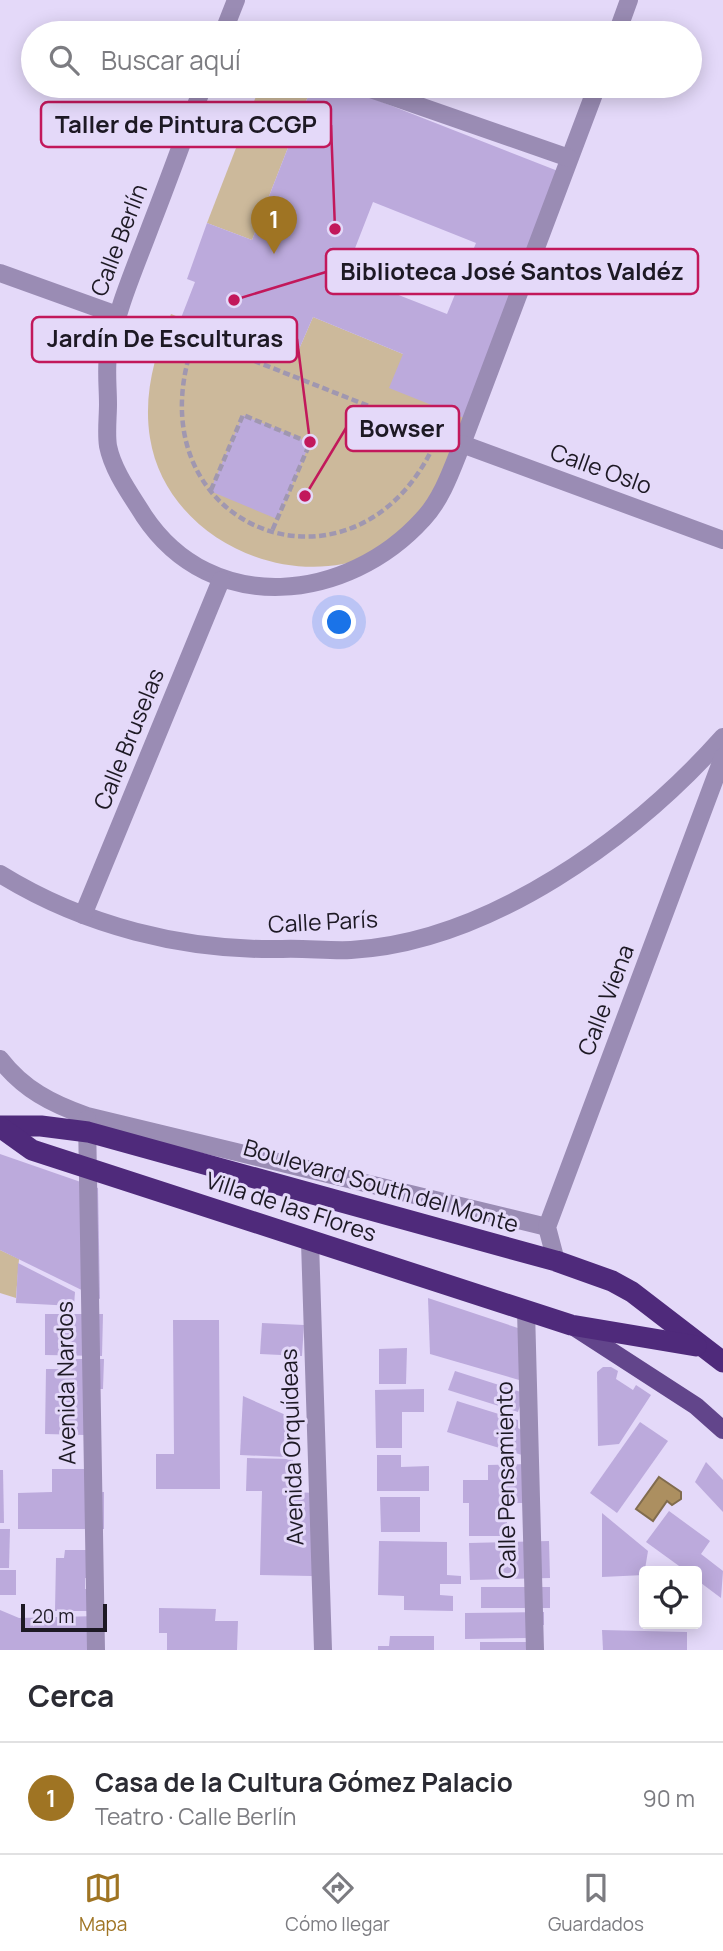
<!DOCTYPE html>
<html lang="es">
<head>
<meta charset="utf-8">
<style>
	body { margin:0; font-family:Manrope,sans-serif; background:#f2f2f3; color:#2b2b33 }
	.controls { position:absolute; right:21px; bottom:21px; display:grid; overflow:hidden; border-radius:7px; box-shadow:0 4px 18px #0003 }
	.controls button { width:63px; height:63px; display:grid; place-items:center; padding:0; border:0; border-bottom:2px solid #e1e1e2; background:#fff; color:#2b2b33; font:35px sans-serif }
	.scale { position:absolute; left:21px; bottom:18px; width:86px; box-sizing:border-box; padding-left:7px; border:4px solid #1d1924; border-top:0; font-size:19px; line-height:24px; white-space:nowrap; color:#1d1924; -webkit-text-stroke:5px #e4d9f9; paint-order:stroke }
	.you { position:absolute; left:340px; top:623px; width:24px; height:24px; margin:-18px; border:5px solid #fff; border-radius:50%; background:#1a73e8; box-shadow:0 0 0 10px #1a73e833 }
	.badge { display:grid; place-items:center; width:46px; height:46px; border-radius:50%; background:#9f7423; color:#fff; font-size:23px; font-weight:700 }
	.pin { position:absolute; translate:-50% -58px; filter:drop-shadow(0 2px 4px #0008) }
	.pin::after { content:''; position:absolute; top:37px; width:24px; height:21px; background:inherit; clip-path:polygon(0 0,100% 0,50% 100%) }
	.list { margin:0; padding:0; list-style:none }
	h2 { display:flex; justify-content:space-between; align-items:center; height:91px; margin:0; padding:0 28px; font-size:30px }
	h2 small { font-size:23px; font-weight:400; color:#7c7c81 }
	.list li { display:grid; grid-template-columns:46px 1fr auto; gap:21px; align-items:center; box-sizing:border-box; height:112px; padding:0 28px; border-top:2px solid #e1e1e2 }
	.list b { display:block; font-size:26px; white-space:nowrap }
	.list p { margin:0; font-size:23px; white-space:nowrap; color:#7c7c81 }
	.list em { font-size:23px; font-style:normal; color:#7c7c81 }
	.icon { flex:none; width:38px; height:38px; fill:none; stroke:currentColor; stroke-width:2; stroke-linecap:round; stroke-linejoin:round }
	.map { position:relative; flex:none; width:723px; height:1650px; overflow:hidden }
	.search { position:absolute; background:#fff; box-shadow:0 4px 18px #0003; left:21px; right:21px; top:21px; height:77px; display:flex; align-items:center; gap:18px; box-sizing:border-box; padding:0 24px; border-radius:38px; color:#7c7c81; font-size:26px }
	.sheet { height:203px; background:#fff }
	nav { display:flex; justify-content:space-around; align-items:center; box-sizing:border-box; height:98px; border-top:2px solid #e1e1e2; background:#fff; font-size:19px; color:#7c7c81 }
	nav a { display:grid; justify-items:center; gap:4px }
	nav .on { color:#9f7423 }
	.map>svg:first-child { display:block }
	.green { fill:#ccb99b }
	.water { fill:#ac8f60; stroke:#816c4e; stroke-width:2 }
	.building { fill:#bcaadc; fill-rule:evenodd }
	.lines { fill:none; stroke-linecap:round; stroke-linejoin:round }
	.path { stroke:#a097b0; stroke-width:4.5; stroke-dasharray:7 3.5; stroke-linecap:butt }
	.minor { stroke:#9a8cb4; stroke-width:18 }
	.major { stroke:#62458b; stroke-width:18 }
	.highway { stroke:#4f2a7b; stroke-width:21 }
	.labels { text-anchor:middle; stroke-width:6; stroke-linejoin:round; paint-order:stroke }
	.street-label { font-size:23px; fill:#1d1924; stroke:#e4d9f9 }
	.leader { fill:none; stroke:#c2185b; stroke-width:2.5 }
	.callout-dot { fill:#c2185b; stroke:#e4d9f9; stroke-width:2.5 }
	.callout { fill:#e4d9f9; stroke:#c2185b; stroke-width:2.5 }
	.callout-label { font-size:24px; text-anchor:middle; font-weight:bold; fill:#1d1924 }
</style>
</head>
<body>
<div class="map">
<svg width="723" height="1650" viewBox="0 0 723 1650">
	<rect width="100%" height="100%" fill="#e4d9f9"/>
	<g class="green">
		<polygon points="260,86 312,86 252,240 207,223"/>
		<path d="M171,314L293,363L313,317L403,354L478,423C460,450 443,477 426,504C419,514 414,527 406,535C398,543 382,547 372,552C363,556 353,563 343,564C260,580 164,526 150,438C143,394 155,354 171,314Z"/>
		<polygon points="0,1250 19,1259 16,1298 0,1293"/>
	</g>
	<polygon class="water" points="659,1477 681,1492 681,1499 672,1505 667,1501 653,1521 636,1509"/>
	<g class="building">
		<path d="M312,86H341L563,173L464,418L389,388L403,354L313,317L293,363L181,318L195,282L187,279L207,223L252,240ZM373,202L476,243L447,314L345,274Z"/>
		<polygon points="243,415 310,443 277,519 210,491"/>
		<polygon points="0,1154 98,1188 100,1299 0,1250"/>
		<polygon points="18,1263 75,1292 74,1306 16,1303"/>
		<polygon points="428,1298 527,1331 533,1384 430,1354"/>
		<polygon points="45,1314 103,1314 102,1356 45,1355"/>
		<polygon points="173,1320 219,1320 220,1489 156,1489 156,1454 174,1454"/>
		<polygon points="262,1323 304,1325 302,1356 260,1354"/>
		<polygon points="407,1348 406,1384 379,1384 379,1349"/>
		<polygon points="68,1359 104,1359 103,1389 96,1389 85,1435 45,1434 46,1369 68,1369"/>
		<polygon points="603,1367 611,1367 618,1371 616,1379 633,1390 636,1385 651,1395 619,1444 598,1446 597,1372"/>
		<polygon points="455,1371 524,1393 518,1412 448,1390"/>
		<polygon points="424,1389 424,1412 402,1412 402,1448 376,1448 375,1390"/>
		<polygon points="243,1396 288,1416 286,1457 240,1455"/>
		<polygon points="457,1401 518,1420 518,1428 533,1436 532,1458 447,1432"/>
		<polygon points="640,1422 668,1441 617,1513 590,1493"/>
		<polygon points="377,1455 401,1455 401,1467 429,1466 429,1491 377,1491"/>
		<polygon points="247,1458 293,1459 292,1492 317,1493 312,1576 260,1575 262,1491 246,1491"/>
		<polygon points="706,1462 723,1480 723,1512 695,1482"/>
		<polygon points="530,1464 530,1503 507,1503 507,1536 469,1536 469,1503 463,1503 463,1480 488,1480 488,1465"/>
		<polygon points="52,1469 85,1469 85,1493 104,1492 104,1529 18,1529 18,1493 52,1492"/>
		<polygon points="0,1470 3,1470 4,1523 0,1523"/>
		<polygon points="380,1497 420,1497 420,1532 381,1532"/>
		<polygon points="669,1511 710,1541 701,1554 723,1571 721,1598 697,1580 697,1571 686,1571 646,1542"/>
		<polygon points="602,1513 648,1551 644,1575 602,1577"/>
		<polygon points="0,1529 10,1529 9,1568 0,1568"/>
		<polygon points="379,1541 447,1542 447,1575 461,1576 461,1584 440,1584 440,1595 453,1596 453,1611 404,1610 404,1596 378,1595"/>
		<polygon points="549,1541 550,1578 470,1580 469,1543"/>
		<polygon points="65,1550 97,1550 97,1579 85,1578 85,1589 97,1590 96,1611 55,1611 56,1558 64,1558"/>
		<rect x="0" y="1570" width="16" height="25"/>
		<rect x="481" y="1587" width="69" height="21"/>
		<polygon points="159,1608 216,1609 215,1621 238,1621 237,1650 167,1650 167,1633 159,1633"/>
		<polygon points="0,1610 19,1618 99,1616 100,1650 0,1650"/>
		<polygon points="544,1612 544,1625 528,1625 528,1638 465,1639 465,1613"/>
		<polygon points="602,1630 687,1632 687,1650 603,1650"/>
		<polygon points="390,1636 434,1636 434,1650 378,1650 378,1646 389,1646"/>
		<rect x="480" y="1642" width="49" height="8"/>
	</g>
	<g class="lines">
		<g class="path">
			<polyline points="166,326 442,435"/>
			<path d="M195,338C125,527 354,617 434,445"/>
			<polyline points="211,490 243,415 310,443 272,531"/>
		</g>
		<g class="minor">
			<polyline points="223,33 236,0"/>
			<polyline points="617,33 629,0"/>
			<path d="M203,86C186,132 169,179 151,225C135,268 116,310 108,356C106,371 108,388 108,404C108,417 106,433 108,446C113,471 131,495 144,516C212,618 348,602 423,519C442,499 452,469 462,444L597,86"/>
			<polyline points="362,86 569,158"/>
			<polyline points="0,273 117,315"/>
			<polyline points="462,444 723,540"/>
			<path d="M0,874C84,926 184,951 282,949C305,948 328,951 351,950C490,942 634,837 723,737"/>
			<polyline points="83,915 221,580"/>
			<path d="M0,1059C23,1089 52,1104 87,1116L547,1227"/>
			<polyline points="87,1119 96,1650"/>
			<polyline points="310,1242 323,1650"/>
			<polyline points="556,1261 547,1227 723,757"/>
			<polyline points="526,1310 535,1650"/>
		</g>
		<polyline class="major" points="574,1327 696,1406 723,1430"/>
		<g class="highway">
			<polyline points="0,1126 41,1126 88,1132 556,1261 612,1281 632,1292 723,1362"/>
			<polyline points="0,1127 32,1150 571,1325 696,1346"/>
		</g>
	</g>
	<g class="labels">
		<g class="street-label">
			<text transform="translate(119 240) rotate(-69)" y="8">Calle Berlín</text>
			<text transform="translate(601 469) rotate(20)" y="8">Calle Oslo</text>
			<text transform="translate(129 739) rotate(-68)" y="8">Calle Bruselas</text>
			<text transform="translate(323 922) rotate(-3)" y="8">Calle París</text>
			<text transform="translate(606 1000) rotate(-69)" y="8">Calle Viena</text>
			<text transform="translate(381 1186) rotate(16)" y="8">Boulevard South del Monte</text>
			<text transform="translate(291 1207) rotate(18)" y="8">Villa de las Flores</text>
			<text transform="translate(66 1383) rotate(-91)" y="8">Avenida Nardos</text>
			<text transform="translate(292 1447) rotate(-92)" y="8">Avenida Orquídeas</text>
			<text transform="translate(506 1480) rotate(-91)" y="8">Calle Pensamiento</text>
		</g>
	</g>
	<path class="leader" d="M335 229L331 125M234 300L326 272M310 442L297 339M305 496L346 428"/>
	<g class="callout-dot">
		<circle cx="335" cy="229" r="7"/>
		<circle cx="234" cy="300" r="7"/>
		<circle cx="310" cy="442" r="7"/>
		<circle cx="305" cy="496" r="7"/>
	</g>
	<g class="callout">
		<rect x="41" y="102" width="290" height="45" rx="7"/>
		<rect x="326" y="249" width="372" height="45" rx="7"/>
		<rect x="32" y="317" width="265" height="45" rx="7"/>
		<rect x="346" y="406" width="113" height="45" rx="7"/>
	</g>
	<g class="callout-label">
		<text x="186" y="133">Taller de Pintura CCGP</text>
		<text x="512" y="280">Biblioteca José Santos Valdéz</text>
		<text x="165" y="347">Jardín De Esculturas</text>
		<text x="402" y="437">Bowser</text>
	</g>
</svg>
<div class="controls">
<button><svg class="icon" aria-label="locate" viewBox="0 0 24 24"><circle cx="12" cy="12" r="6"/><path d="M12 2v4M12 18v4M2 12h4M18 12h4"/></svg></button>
</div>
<div class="scale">20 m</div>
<div class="you"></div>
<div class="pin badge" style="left:274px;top:254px">1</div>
<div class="search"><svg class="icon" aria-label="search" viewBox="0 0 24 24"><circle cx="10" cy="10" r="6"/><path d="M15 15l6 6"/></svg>Buscar aquí</div>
</div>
<section class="sheet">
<h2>Cerca<small></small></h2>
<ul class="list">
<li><span class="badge">1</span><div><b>Casa de la Cultura Gómez Palacio</b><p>Teatro · Calle Berlín</p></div><em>90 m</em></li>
</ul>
</section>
<nav>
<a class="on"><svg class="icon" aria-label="map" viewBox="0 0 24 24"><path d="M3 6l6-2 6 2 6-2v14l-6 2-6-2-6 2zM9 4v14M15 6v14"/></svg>Mapa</a>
<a><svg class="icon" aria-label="directions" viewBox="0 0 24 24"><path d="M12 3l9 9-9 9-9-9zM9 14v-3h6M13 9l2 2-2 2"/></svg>Cómo llegar</a>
<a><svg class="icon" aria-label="saved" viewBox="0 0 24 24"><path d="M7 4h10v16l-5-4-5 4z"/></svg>Guardados</a>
</nav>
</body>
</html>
